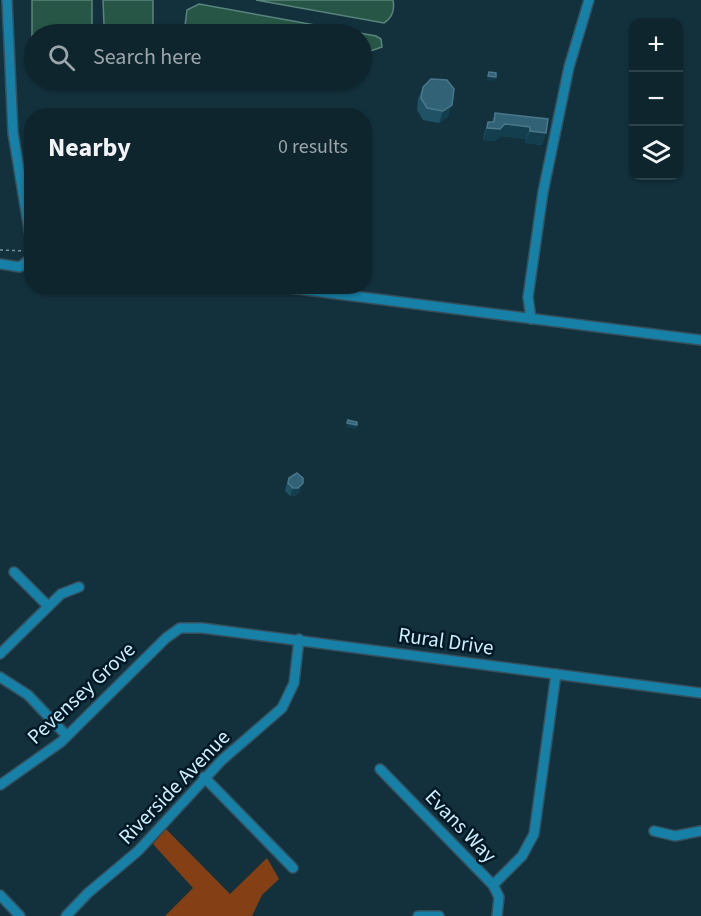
<!DOCTYPE html>
<html lang="en">
<head>
<meta charset="utf-8">
<style>
	body { margin:0; font-family:"Source Sans 3",sans-serif; background:#1c313a; color:#f1f3f6 }
	.controls { position:absolute; right:18px; top:18px; display:grid; overflow:hidden; border-radius:12px; box-shadow:0 2px 4px #0004 }
	.controls button { width:54px; height:54px; display:grid; place-items:center; padding:0; border:0; border-bottom:2px solid #2e424a; background:#0e252e; color:#f1f3f6; font:30px sans-serif }
	.list { margin:0; padding:0; list-style:none }
	h2 { display:flex; justify-content:space-between; align-items:center; height:78px; margin:0; padding:0 24px; font-size:26px }
	h2 small { font-size:20px; font-weight:400; color:#9ba5aa }
	.icon { flex:none; width:33px; height:33px; fill:none; stroke:currentColor; stroke-width:2; stroke-linecap:round; stroke-linejoin:round }
	.map { position:relative; flex:none; width:701px; height:916px; overflow:hidden }
	.search { position:absolute; background:#0e252e; box-shadow:0 2px 4px #0004; left:24px; top:24px; width:348px; height:66px; display:flex; align-items:center; gap:15px; box-sizing:border-box; padding:0 21px; border-radius:33px; color:#9ba5aa; font-size:22px }
	.panel { position:absolute; background:#0e252e; box-shadow:0 2px 4px #0004; left:24px; top:108px; width:348px; height:186px; border-radius:24px }
	.map>svg:first-child { display:block }
	.green { fill:#844014 }
	.water { fill:#285646; stroke:#59837d; stroke-width:1.5 }
	.lines { fill:none; stroke-linecap:round; stroke-linejoin:round }
	.minor-casing { stroke:#354f5d; stroke-width:12 }
	.path { stroke:#7292a1; stroke-width:1.5; stroke-dasharray:3 3; stroke-linecap:butt }
	.minor { stroke:#1680a6; stroke-width:9 }
	.wall { fill:#1f5265 }
	.shaded-wall { fill:#123e4e }
	.building { fill:#316276; stroke:#4a788b; stroke-width:1.5 }
	.labels { text-anchor:middle; stroke-width:5; stroke-linejoin:round; paint-order:stroke }
	.street-label { font-size:21px; fill:#cbedfe; stroke:#001824 }
</style>
</head>
<body>
<div class="map">
<svg width="701" height="916" viewBox="0 0 701 916">
	<rect width="100%" height="100%" fill="#13313d"/>
	<polygon class="green" points="166,829 230,894 267,858 279,879 262,895 252,916 165,916 193,888 153,844"/>
	<g class="water">
		<polygon points="32,0 92,0 92,34 34,34 34,48 32,44"/>
		<polygon points="103,0 153,0 153,25 143,34 114,33 104,25"/>
		<path d="M256,0H393C395,10 392,18 384,23Z"/>
		<polygon points="199,4 376,36 381,39 382,47 362,54 362,34 184,34 187,10"/>
	</g>
	<g class="lines">
		<g class="minor-casing">
			<g id="minor">
				<polyline points="7,0 13,133 32,248"/>
				<polyline points="0,264 20,267 32,257"/>
				<polyline points="274,286 701,340"/>
				<polyline points="531,319 528,297 543,192 569,67 589,0"/>
				<polyline points="14,572 48,606"/>
				<polyline points="0,654 61,594 79,587"/>
				<polyline points="0,677 28,695 67,736"/>
				<polyline points="380,769 493,885 499,897 497,916"/>
				<polyline points="204,777 293,868"/>
				<polyline points="0,785 61,742 166,638 180,628 202,628 701,693"/>
				<polyline points="654,831 675,836 701,831"/>
				<polyline points="493,885 522,856 534,834 556,674"/>
				<polyline points="0,895 20,916"/>
				<polyline points="66,916 88,893 138,851 222,760 282,708 294,683 299,639"/>
				<polyline points="418,916 439,916"/>
			</g>
		</g>
		<polyline class="path" points="0,250 25,251"/>
		<use href="#minor" class="minor"/>
	</g>
	<g class="wall">
		<polygon points="423,87 448,117 439,123 423,120 417,110 418,99"/>
		<polygon points="495,113 546,133 542,145 525,143 526,139 501,136 495,141 483,140 484,134 488,122 492,122"/>
		<polygon points="289,478 300,491 295,496 290,496 285,491 286,486"/>
	</g>
	<g class="shaded-wall">
		<polygon points="488,76 496,77 495,81 487,80"/>
		<polygon points="452,105 448,117 439,123 443,111"/>
		<polygon points="505,124 530,127 526,139 501,136 495,141 483,140 487,128"/>
		<polygon points="530,131 546,133 542,145 525,143"/>
		<polygon points="347,423 357,425 356,429 346,427"/>
		<polygon points="303,483 300,491 295,496 290,496 293,488"/>
	</g>
	<g class="building">
		<polygon points="489,72 496,73 496,77 488,76"/>
		<polygon points="431,79 447,80 454,89 452,105 443,111 427,108 421,98 423,87"/>
		<polygon points="495,113 548,119 546,133 530,131 530,127 505,124 500,129 487,128 488,122 494,122"/>
		<polygon points="348,420 357,422 357,425 347,423"/>
		<polygon points="297,473 303,478 303,483 298,488 293,488 288,483 289,478"/>
	</g>
	<g class="labels">
		<g class="street-label">
			<text transform="translate(446 641) rotate(8)" y="7">Rural Drive</text>
			<text transform="translate(81 693) rotate(-43)" y="7">Pevensey Grove</text>
			<text transform="translate(174 787) rotate(-46)" y="7">Riverside Avenue</text>
			<text transform="translate(461 826) rotate(46)" y="7">Evans Way</text>
		</g>
	</g>
</svg>
<div class="controls">
<button>+</button>
<button>−</button>
<button><svg class="icon" aria-label="layers" viewBox="0 0 24 24"><path d="M12 4l9 5-9 5-9-5zM3 14l9 5 9-5"/></svg></button>
</div>
<div class="search"><svg class="icon" aria-label="search" viewBox="0 0 24 24"><circle cx="10" cy="10" r="6"/><path d="M15 15l6 6"/></svg>Search here</div>
<section class="panel">
<h2>Nearby<small>0 results</small></h2>
<ul class="list">
</ul>
</section>
</div>
</body>
</html>
